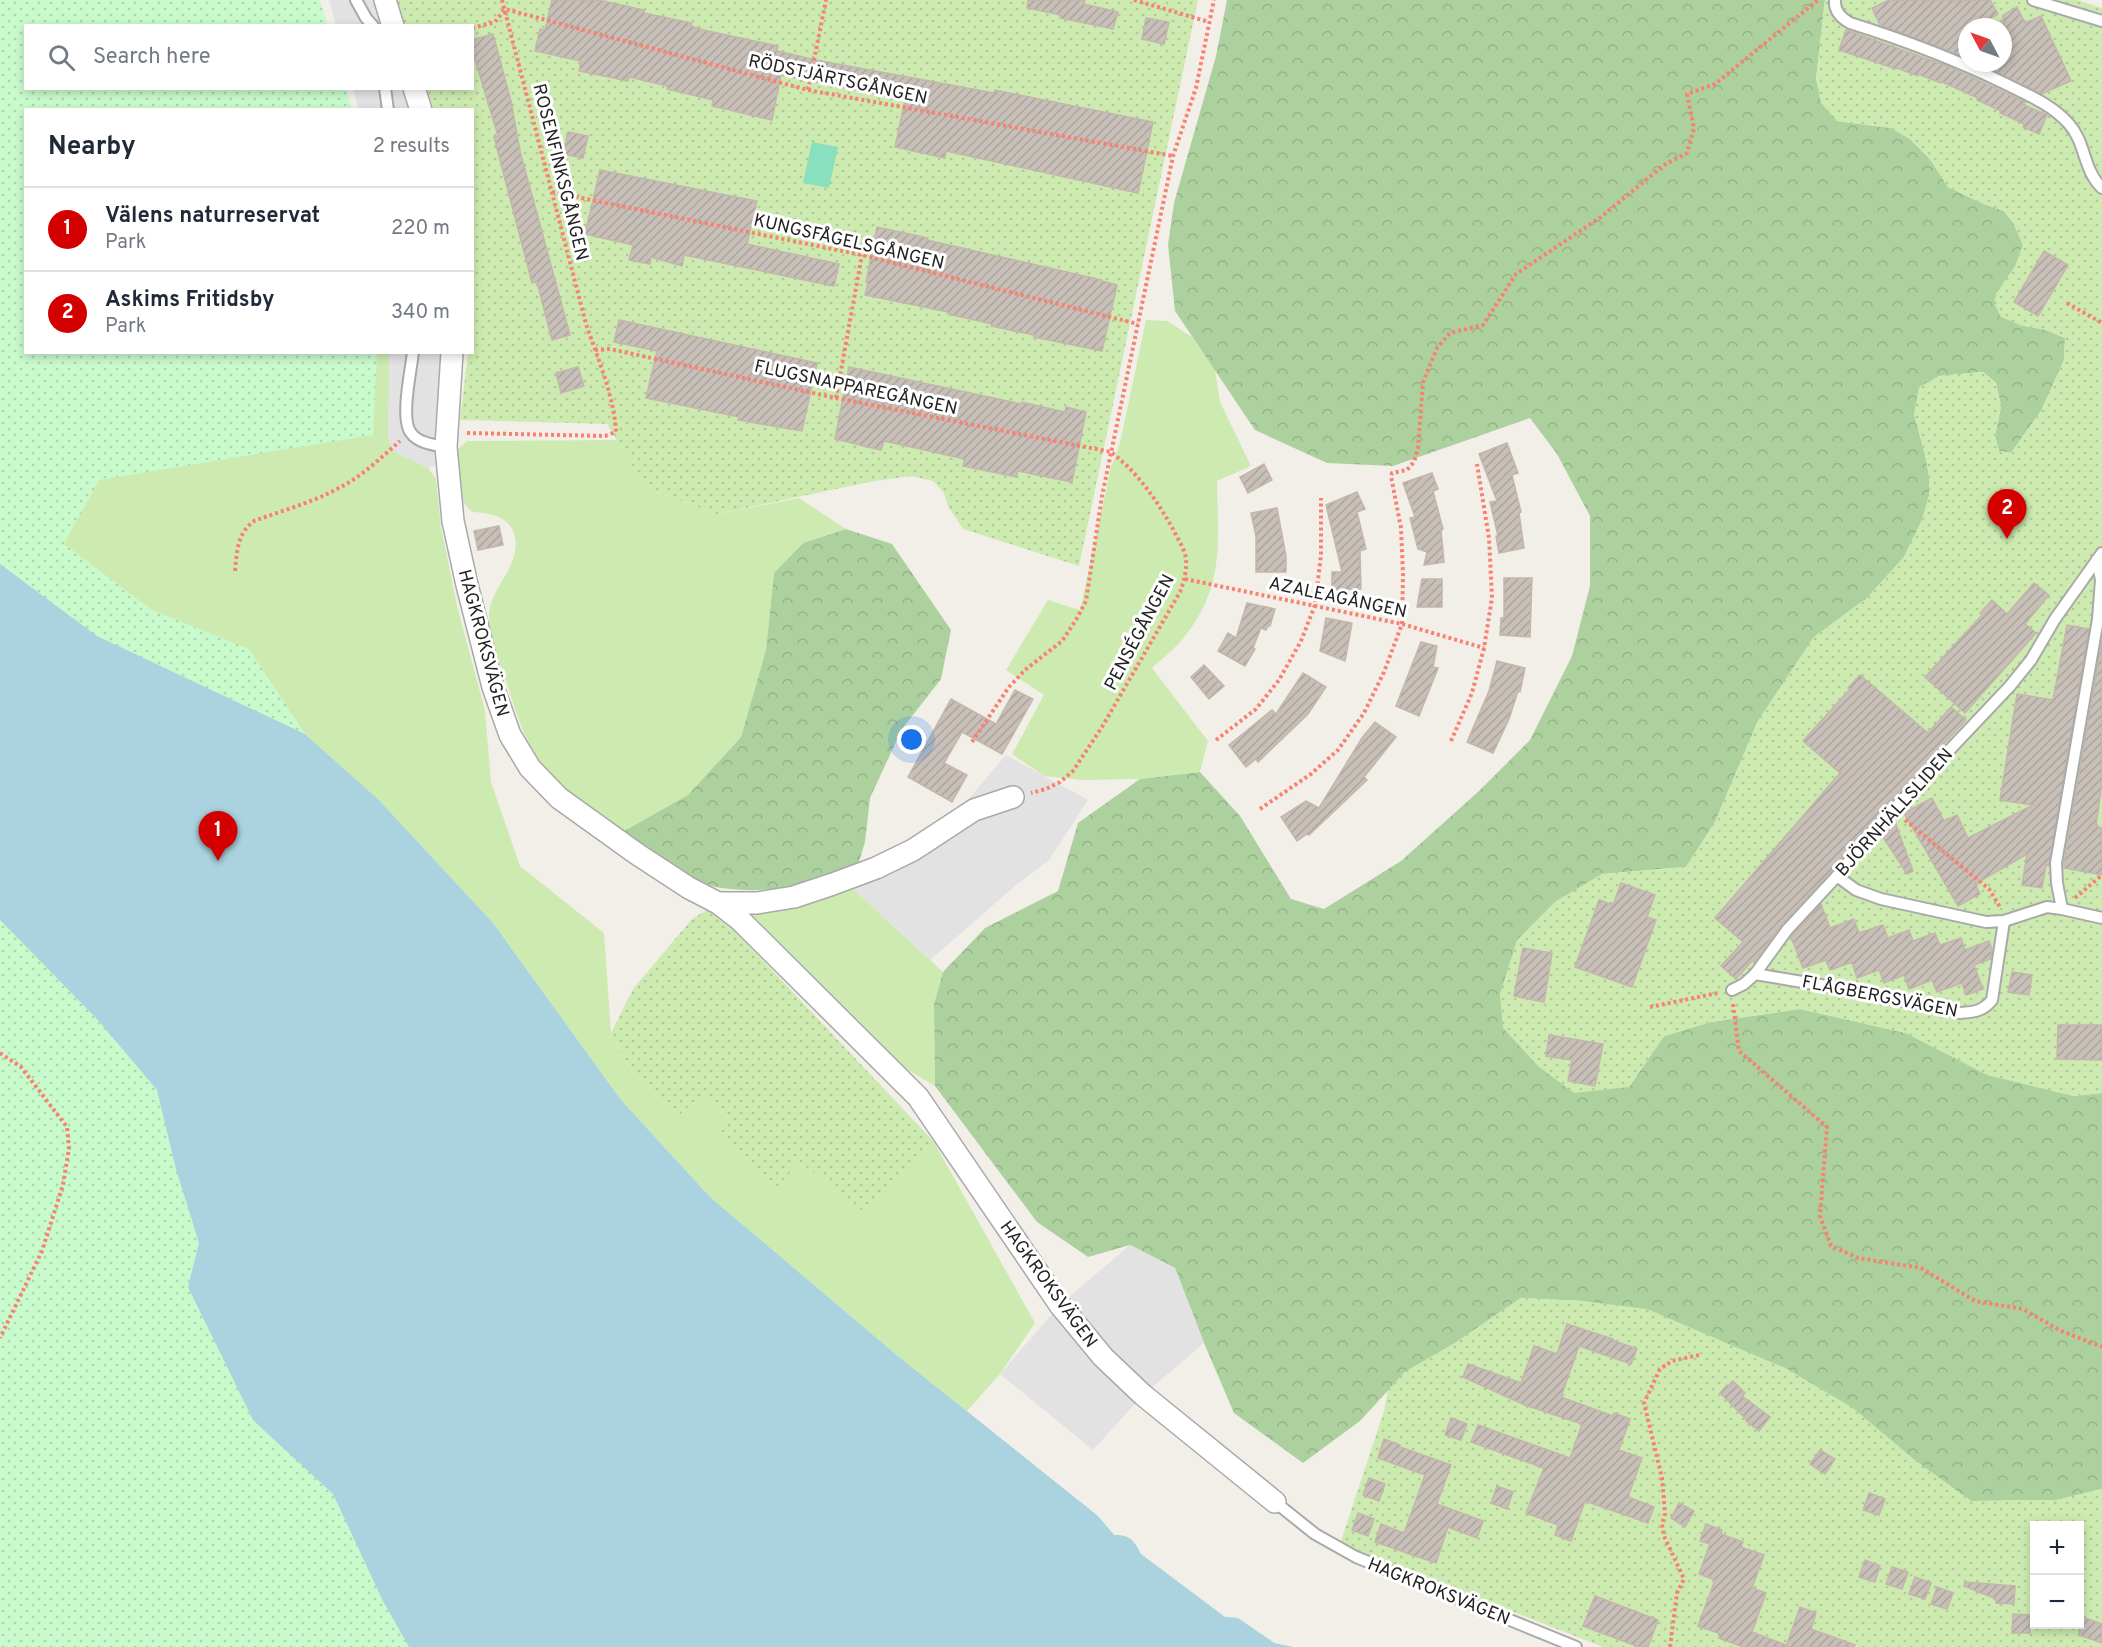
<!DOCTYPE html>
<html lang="en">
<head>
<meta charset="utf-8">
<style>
	body { margin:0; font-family:Overpass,sans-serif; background:#f2f2f3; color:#1f2937 }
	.controls { position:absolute; right:18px; bottom:18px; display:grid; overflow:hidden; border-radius:0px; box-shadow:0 3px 9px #0003 }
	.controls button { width:54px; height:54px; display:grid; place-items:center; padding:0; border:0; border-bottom:2px solid #e0e1e3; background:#fff; color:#1f2937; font:30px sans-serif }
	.compass { position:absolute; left:1958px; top:18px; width:54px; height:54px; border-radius:50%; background:#fff; box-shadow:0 3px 9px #0003; rotate:311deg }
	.you { position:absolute; left:912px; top:740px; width:21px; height:21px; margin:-15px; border:4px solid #fff; border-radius:50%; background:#1a73e8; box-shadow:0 0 0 9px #1a73e833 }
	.badge { display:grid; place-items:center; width:39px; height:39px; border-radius:50%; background:#d40000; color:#fff; font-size:20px; font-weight:700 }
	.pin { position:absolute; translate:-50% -50px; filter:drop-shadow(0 2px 3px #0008) }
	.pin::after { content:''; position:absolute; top:32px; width:21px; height:18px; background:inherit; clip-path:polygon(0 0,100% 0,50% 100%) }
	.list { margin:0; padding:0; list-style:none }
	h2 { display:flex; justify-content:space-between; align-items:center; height:78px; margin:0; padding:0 24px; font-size:26px }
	h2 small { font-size:20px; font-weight:400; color:#747a83 }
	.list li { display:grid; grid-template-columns:39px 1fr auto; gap:18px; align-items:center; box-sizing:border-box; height:84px; padding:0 24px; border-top:2px solid #e0e1e3 }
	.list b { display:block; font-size:22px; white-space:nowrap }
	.list p { margin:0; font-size:20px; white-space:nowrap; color:#747a83 }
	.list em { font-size:20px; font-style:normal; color:#747a83 }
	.icon { flex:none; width:33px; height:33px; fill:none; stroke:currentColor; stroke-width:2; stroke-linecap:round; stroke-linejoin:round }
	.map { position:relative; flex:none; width:2102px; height:1647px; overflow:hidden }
	.search { position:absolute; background:#fff; box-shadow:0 3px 9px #0003; left:24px; top:24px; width:450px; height:66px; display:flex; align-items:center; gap:15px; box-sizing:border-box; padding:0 21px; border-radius:0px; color:#747a83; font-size:22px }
	.panel { position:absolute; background:#fff; box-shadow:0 3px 9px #0003; left:24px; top:108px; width:450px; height:246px; border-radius:0px }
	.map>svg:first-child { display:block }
	.grass { fill:#cdebb0 }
	.forest { fill:url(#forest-crowns) }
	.park { fill:url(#park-dots) }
	.garden { fill:url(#garden-dots); fill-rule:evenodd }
	.pitch { fill:#88e0be }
	.parking { fill:#e2e2e2 }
	.water { fill:#aad3df }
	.building { fill:url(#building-hatch); stroke:#c4b6ab; stroke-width:1.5 }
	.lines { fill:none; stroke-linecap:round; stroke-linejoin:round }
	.lane-casing { stroke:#a9a9a9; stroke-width:14 }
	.street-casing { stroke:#a9a9a9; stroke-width:24 }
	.path { stroke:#fa8072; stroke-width:4; stroke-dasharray:3 3; stroke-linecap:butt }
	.lane { stroke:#fff; stroke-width:10 }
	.street { stroke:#fff; stroke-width:21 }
	.labels { text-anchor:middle; stroke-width:6; stroke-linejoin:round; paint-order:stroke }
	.street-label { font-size:18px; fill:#222; stroke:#fff }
</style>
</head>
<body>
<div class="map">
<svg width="2102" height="1647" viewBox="0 0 2102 1647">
	<defs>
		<pattern id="forest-crowns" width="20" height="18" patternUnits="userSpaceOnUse" patternTransform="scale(1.5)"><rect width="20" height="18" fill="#add19e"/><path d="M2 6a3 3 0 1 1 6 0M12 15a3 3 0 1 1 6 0" fill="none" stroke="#95b388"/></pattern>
		<pattern id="park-dots" width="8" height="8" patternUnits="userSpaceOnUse" patternTransform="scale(1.5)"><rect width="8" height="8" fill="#c8facc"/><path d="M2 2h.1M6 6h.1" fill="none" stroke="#acd6af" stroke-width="1.8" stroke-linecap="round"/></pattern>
		<pattern id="garden-dots" width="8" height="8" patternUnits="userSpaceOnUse" patternTransform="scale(1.5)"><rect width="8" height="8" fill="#cdebb0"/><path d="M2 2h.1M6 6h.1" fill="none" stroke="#b0c997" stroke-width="1.8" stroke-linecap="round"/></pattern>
		<pattern id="building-hatch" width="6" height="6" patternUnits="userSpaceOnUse" patternTransform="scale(1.5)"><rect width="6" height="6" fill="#c7bfb8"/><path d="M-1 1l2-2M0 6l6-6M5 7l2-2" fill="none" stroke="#aba49e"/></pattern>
	</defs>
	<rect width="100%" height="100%" fill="#f2efe9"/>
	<g class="grass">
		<path d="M1146,320L1167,321L1192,337L1215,370L1220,402L1251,466L1217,481C1218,540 1225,586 1185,636C1176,648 1163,658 1152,668L1208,741L1200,772L1140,779L1081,780L1044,776L1012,754L1044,695L1006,670L1048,600L1080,610L1111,467L1120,443Z"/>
		<polygon points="178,353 389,353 413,460 428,468 436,479 441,527 458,610 485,710 491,782 520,866 604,933 611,1033 633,1074 677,1117 701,1096 729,1119 718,1137 779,1187 798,1161 867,1213 934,1142 1035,1323 1000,1374 967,1411 899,1357 710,1197 621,1100 493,923 379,800 305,734 97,636 0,396 163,436"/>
		<path d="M617,440L646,488L717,514L799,498L846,529L803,543L774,573L766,650L741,737L688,795L624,831C587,809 550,784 530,745C519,725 513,702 506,681C501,666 489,633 489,618C488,589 521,567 515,537C511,516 489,513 472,512L463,502L457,450L467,441Z"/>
		<polygon points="850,886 943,972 934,1004 935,1086 904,1068 746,914"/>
	</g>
	<g class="forest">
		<polygon points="1227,0 1825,0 1816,79 1837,121 1891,128 1910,139 1930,159 1948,187 1984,204 2004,211 2014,224 2023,245 2015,267 1996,294 2020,325 2046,330 2065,338 2064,360 2041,411 2011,453 1999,451 1995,436 2001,406 1996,383 1983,372 1939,376 1914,414 1925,454 1929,476 1929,496 1922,520 1904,557 1867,598 1814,637 1758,721 1715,822 1686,867 1602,874 1629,1087 1664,1036 1711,1022 1800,1009 1906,1033 1988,1075 2074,1096 2102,1093 2102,1489 2057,1500 1971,1501 1787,1369 1731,1346 1582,1301 1521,1298 1455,1343 1405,1372 1360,1421 1303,1463 1234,1413 1204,1343 1175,1268 1130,1245 1088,1257 1037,1222 935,1086 934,1004 943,972 985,928 1058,891 1078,823 1140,779 1200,772 1240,816 1291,899 1324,909 1401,861 1479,791 1530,740 1572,656 1590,586 1590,516 1557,454 1530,418 1393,466 1327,463 1255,430 1175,311 1168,245 1174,203 1216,56"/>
		<path d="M846,529L892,544L951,630L941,679L902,729L870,798L865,842L859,862C819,882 775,894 731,889C725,888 718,888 712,886C681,875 647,853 624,831L688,795L741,737L766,650L774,573L803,543Z"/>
	</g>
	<path class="park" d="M0,0H320L328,25L26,26V88L346,89L352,109L26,110V352L377,353L373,435L99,480L64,544L152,610L249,649L305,734L379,800L493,923L621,1100L710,1197L899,1357L1098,1516L1114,1535C1130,1535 1134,1540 1141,1554L1225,1617L1238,1618L1274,1643L1293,1647H0Z"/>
	<g class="garden">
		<path d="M396,0H1198L1079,566L963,529L948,506L944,493L933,481L912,476L874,481L717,514L646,488L607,424L460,420L468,353L472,352C472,322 476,293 472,263V110L434,109L427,89L472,88V26L405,25Z"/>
		<path d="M1825,0H2077L2102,8V1093L2074,1096L1988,1075L1906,1033L1800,1009L1711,1022L1664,1036L1629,1087L1574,1093L1538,1066L1503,1028L1500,994L1517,940L1556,901L1602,874L1686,867L1715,822L1758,721L1814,637L1867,598L1904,557L1922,520L1929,496V476L1925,454L1914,414L1919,387L1939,376L1982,372L1996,383L2001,406L1995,436L1999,451L2011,453L2041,411L2064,360L2065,338L2046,330L2020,325L2001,317L1994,303L1996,294L2015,267L2023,245L2014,224L2004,211L1984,204L1948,187L1930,159L1910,139L1891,128L1837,121L1821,103L1816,79ZM1967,27H2003V63H1967Z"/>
		<polygon points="707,910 737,933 934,1142 867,1214 798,1161 779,1188 718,1137 729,1119 701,1096 677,1117 633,1074 611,1033 633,989 692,919"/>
		<path d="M1521,1298L1582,1301L1647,1309L1787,1369L1853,1408L1916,1461L1971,1501L2057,1500L2102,1489V1647H1603L1340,1544L1384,1411L1388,1390L1405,1372L1455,1343ZM2034,1526H2080V1624H2034Z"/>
	</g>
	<polygon class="pitch" points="812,142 838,147 829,188 803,183"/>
	<g class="parking">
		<polygon points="329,0 377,0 385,25 336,25"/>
		<polygon points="353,89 405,89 412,109 359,109"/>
		<polygon points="389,353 444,353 438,464 428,468 394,452 388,439"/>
		<polygon points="1006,755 1088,800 1049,860 1015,886 930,960 850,886 967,801"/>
		<polygon points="1130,1245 1175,1268 1204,1343 1143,1395 1093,1450 1000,1374 1060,1305"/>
	</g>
	<path class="water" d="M0,564L97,636L305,734L379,800L493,923L621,1100L710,1197L899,1357L1098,1516L1114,1535C1130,1535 1134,1540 1141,1554L1225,1617L1238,1618L1274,1643L1293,1647H409L382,1599L333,1494L253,1420L188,1287L199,1243L176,1169L157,1090L97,1019L0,920Z"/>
	<g class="building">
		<polygon points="552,0 599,0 644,10 644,13 692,23 691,26 703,30 778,46 777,51 816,60 994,93 995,90 1153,122 1138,193 946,151 945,158 895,147 905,100 781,75 772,120 712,106 713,100 667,89 668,86 629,77 628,81 579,71 581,61 535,51 540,29 545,30"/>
		<polygon points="1028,0 1085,0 1084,4 1118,12 1113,29 1060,18 1061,15 1027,8"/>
		<polygon points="1889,0 1990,0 1998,14 1975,27 1967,27 1967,58 1880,25 1872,8"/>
		<polygon points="2017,7 2025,23 2041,16 2071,81 2042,94 1978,63 2003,63 2003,15"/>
		<polygon points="1146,18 1169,22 1164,44 1142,39"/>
		<polygon points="1846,30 1947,66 2026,102 2022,104 2047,115 2039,134 2023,127 2024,124 2000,113 2001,111 1977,100 1978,98 1942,82 1941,83 1918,74 1918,76 1897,68 1896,69 1839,50"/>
		<polygon points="493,34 511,101 520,151 570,335 552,340 537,282 532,283 494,137 498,136 472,50 472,40"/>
		<polygon points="568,132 588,136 583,158 563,154"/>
		<polygon points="600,170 757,201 747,244 839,264 834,286 684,255 682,266 651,257 650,264 629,260 633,245 585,234"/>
		<polygon points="877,227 928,238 927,240 1102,280 1102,281 1117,285 1102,351 1034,337 1034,335 991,326 992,324 948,314 948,312 865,295 868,282 866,282"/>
		<polygon points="2044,251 2068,265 2038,316 2014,302"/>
		<polygon points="619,320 817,363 802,431 738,420 739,417 646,398 657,351 614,342"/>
		<polygon points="578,367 584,386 561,393 556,373"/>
		<polygon points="849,367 1021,404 1022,402 1065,412 1066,407 1086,412 1072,482 1018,471 1016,477 963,466 965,459 884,441 881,450 835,439"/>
		<polygon points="1507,443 1518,473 1512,475 1521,512 1519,513 1524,548 1499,553 1496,536 1498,536 1490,502 1497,501 1479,454"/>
		<polygon points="1264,464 1272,480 1248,493 1240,477"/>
		<polygon points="1432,473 1438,489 1433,491 1443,529 1441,530 1444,562 1424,565 1427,552 1418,549 1410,518 1415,517 1403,483"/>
		<polygon points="1357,492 1365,509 1357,512 1366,549 1360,551 1361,589 1332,590 1332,572 1342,572 1326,505"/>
		<polygon points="1277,508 1286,556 1286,572 1256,572 1256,536 1251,513"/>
		<polygon points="499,526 503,545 478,550 474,531"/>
		<polygon points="1504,578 1532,578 1530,637 1500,635 1501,618 1504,618"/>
		<polygon points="1422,579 1442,579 1442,607 1417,607"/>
		<polygon points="2034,583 2049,595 2025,624 2036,633 1965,713 1925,677 1982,615 1980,613 1992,600 2007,614"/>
		<polygon points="1247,603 1275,609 1270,626 1268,626 1266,630 1261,628 1253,648 1255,649 1245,666 1218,651 1228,633 1236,638"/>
		<polygon points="1326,618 1352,623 1345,661 1320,651"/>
		<polygon points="2067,625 2089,629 2049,866 2046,865 2042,888 2022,885 2027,854 1975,884 1980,894 1958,906 1904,813 1932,798 1944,821 1957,815 1968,838 2033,805 2000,800 2017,694 2053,700"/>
		<polygon points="2102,640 2102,782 2096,826 2102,828 2102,875 2064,868 2064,863"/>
		<polygon points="1421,642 1437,646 1433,667 1438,668 1419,716 1396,706"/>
		<polygon points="1497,661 1525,668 1520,692 1518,691 1509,719 1493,753 1467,742 1489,691"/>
		<polygon points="1204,665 1224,686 1209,699 1191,677"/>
		<polygon points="1303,673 1326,687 1308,714 1258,762 1256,759 1246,767 1229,745 1272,710 1276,714"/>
		<polygon points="1860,675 1928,733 1951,707 1966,720 1866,827 1831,871 1781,925 1754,962 1752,961 1736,979 1721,966 1743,942 1715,918 1840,773 1803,741 1850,689 1848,688"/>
		<polygon points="1015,690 1033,699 1002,754 962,732 944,763 967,775 952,802 908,777 951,699 996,724"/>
		<polygon points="1375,722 1396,737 1364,777 1367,780 1309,835 1307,834 1297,841 1281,817 1306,801 1319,808 1362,738"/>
		<polygon points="1894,819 1913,871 1907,874 1881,834"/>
		<polygon points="1621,883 1655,895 1647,917 1656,920 1632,987 1575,967 1599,900 1613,905"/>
		<polygon points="1821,904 1830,928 1854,919 1859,933 1883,925 1888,938 1909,930 1913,941 1935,933 1940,945 1961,938 1965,950 1989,941 1992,949 1991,959 1974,965 1983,989 1966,995 1962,983 1937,992 1932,980 1909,989 1904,975 1884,983 1879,970 1857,978 1852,962 1830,970 1826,960 1803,968 1791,937"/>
		<polygon points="1523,948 1552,953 1544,1002 1514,996"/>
		<polygon points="2012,972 2032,975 2029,995 2008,992"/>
		<polygon points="2058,1025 2102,1025 2102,1060 2057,1059"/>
		<polygon points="1549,1035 1603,1044 1595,1086 1568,1081 1572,1060 1546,1056"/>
		<polygon points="1567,1324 1613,1339 1612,1340 1637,1349 1631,1364 1579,1346 1561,1397 1613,1416 1614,1413 1630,1419 1619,1450 1642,1458 1628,1497 1654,1507 1648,1523 1585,1501 1571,1541 1555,1535 1558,1525 1526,1513 1544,1468 1471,1442 1478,1425 1570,1458 1582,1424 1525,1405 1463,1377 1468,1364 1521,1383 1534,1346 1557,1354"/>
		<polygon points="1733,1381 1745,1393 1742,1396 1770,1417 1759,1431 1746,1421 1747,1420 1720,1393 1727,1385 1728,1386"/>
		<polygon points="1451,1418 1467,1424 1461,1440 1445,1435"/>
		<polygon points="1384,1439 1400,1445 1400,1447 1451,1465 1437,1504 1483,1521 1477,1538 1448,1527 1436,1563 1375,1542 1381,1524 1404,1533 1425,1475 1378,1458"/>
		<polygon points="1820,1450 1835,1459 1825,1474 1810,1464"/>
		<polygon points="1369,1478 1385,1484 1379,1501 1363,1495"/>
		<polygon points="1497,1486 1513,1492 1507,1509 1491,1503"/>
		<polygon points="1869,1493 1885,1499 1879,1515 1863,1510"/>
		<polygon points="1679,1503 1694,1511 1685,1527 1671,1518"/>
		<polygon points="1358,1513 1374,1519 1368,1536 1352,1530"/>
		<polygon points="1706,1524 1722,1530 1721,1534 1743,1542 1741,1547 1764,1555 1752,1588 1766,1593 1752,1632 1786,1645 1785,1647 1743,1647 1719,1638 1721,1634 1698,1626 1715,1580 1699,1574 1710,1544 1700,1541"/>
		<polygon points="1865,1560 1880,1566 1875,1582 1859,1577"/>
		<polygon points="1892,1567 1908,1572 1902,1589 1886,1584"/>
		<polygon points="1915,1577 1931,1583 1925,1599 1909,1594"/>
		<polygon points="1965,1582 2015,1586 2014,1604 1996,1603 1996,1599 1964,1586"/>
		<polygon points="1937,1587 1953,1593 1947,1609 1931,1604"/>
		<polygon points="1595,1596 1658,1620 1648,1647 1639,1647 1583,1626"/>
		<polygon points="1800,1607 1816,1613 1811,1629 1855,1645 1854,1647 1786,1647"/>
		<polygon points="2013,1614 2030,1615 2030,1633 2012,1633"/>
		<polygon points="2079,1616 2102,1624 2102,1643 2079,1635"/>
	</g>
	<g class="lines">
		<g class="lane-casing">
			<g id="lane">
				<polyline points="356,0 366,18 373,26"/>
				<path d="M1835,0C1834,11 1841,18 1850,23C1904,40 1957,60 2008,85C2030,96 2052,105 2069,124C2086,143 2083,170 2102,188"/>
				<polyline points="2033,0 2102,21"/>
				<polyline points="385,88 388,110"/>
				<path d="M413,352C411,371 400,419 411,433C418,443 434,445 446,447"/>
				<polyline points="1837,876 1856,890 1881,899 1986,922 2004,921 2047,907 2062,909 2102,918"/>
				<polyline points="2062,909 2057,883 2056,863 2098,619 2101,580 2097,560"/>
				<path d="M1755,974L1838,988L1960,1013C1975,1012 1983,1011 1992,1000L2004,921"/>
				<polyline points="1732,990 1744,984 1755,974 1787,930 1837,876 1872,832 2010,686 2031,660 2055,619 2102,553"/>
				<polyline points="1275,1502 1315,1534 1356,1557 1576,1647"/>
			</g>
		</g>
		<g class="street-casing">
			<g id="street">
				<polyline points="385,0 393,26"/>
				<polyline points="414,88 421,110"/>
				<polyline points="452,352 446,447 453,521 467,585 493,687 510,735 530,768 559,798 637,854 689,888 718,903 740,920 918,1097 1060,1305 1103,1357 1143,1395 1275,1502"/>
				<polyline points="718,903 757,903 794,897 833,884 876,868 913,850 974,810 1013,797"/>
			</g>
		</g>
		<g class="path">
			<polyline points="1134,0 1209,22"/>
			<polyline points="472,28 495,22 505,9 808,90 1173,156"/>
			<polyline points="808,90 826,0"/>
			<polyline points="552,192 862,255 1138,324"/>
			<polyline points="2067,303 2102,323"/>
			<path d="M595,350L610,349L836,398L1111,452C1138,473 1156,499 1173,529C1177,538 1185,549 1186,559C1187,570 1184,581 1180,592L1102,727L1073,771L1060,782L1046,789L1031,793"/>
			<polyline points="836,398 862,255"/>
			<path d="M467,433L605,436L616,432C614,396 598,359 586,324L502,0"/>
			<path d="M235,571C237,551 237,534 254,521C281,511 311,503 337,489C360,478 381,458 400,441"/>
			<polyline points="1185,579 1402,624 1484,648"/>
			<polyline points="1216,740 1256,709 1279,680 1301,641 1315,605 1321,555 1321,498"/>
			<polyline points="1451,741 1472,693 1484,648 1492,598 1489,538 1477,464"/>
			<polyline points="972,742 1009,687 1025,670 1062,641 1076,620 1086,601 1102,496 1173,156 1196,88 1214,0"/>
			<polyline points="1260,809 1311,774 1338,750 1364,713 1384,672 1402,624 1403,574 1401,528 1391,476 1392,473 1407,470 1414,462 1418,448 1423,382 1437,348 1450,333 1483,325 1516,274 1601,217 1664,165 1687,153 1694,128 1687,94 1715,84 1818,0"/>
			<polyline points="1905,820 1989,889 2000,907"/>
			<polyline points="2075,898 2102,875"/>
			<polyline points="1733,1004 1739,1051 1827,1127 1820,1216 1831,1246 1858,1258 1921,1268 1975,1301 2023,1309 2059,1330 2102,1347"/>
			<polyline points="1650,1007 1718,993"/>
			<polyline points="0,1053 21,1067 67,1127 69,1148 63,1185 42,1251 0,1338"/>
			<polyline points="1670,1647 1677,1593 1684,1579 1664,1536 1662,1524 1665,1514 1662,1478 1644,1403 1660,1369 1672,1361 1699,1355"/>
		</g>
		<use href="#lane" class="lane"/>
		<use href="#street" class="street"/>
	</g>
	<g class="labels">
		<g class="street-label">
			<text transform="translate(838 79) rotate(12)" y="6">RÖDSTJÄRTSGÅNGEN</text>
			<text transform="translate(561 172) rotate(76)" y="6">ROSENFINKSGÅNGEN</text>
			<text transform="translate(849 241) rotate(13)" y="6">KUNGSFÅGELSGÅNGEN</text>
			<text transform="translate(856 387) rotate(12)" y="6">FLUGSNAPPAREGÅNGEN</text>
			<text transform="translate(1338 597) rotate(12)" y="6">AZALEAGÅNGEN</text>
			<text transform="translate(1139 632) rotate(-62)" y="6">PENSÉGÅNGEN</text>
			<text transform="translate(484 643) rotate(75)" y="6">HAGKROKSVÄGEN</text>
			<text transform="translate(1894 812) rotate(-48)" y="6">BJÖRNHÄLLSLIDEN</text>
			<text transform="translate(1880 996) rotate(11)" y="6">FLÅGBERGSVÄGEN</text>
			<text transform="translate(1049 1284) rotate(54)" y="6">HAGKROKSVÄGEN</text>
			<text transform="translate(1439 1591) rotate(22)" y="6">HAGKROKSVÄGEN</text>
		</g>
	</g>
</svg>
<div class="controls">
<button>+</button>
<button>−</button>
</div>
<svg class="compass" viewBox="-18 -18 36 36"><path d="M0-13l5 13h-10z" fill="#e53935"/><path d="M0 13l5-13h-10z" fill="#747a83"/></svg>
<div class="you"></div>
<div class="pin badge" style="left:218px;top:861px">1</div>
<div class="pin badge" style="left:2007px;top:539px">2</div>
<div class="search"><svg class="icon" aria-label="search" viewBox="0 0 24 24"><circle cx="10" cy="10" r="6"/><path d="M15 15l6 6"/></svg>Search here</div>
<section class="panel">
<h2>Nearby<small>2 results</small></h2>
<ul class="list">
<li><span class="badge">1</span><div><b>Välens naturreservat</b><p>Park</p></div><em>220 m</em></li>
<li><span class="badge">2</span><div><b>Askims Fritidsby</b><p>Park</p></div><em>340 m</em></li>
</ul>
</section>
</div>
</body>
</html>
